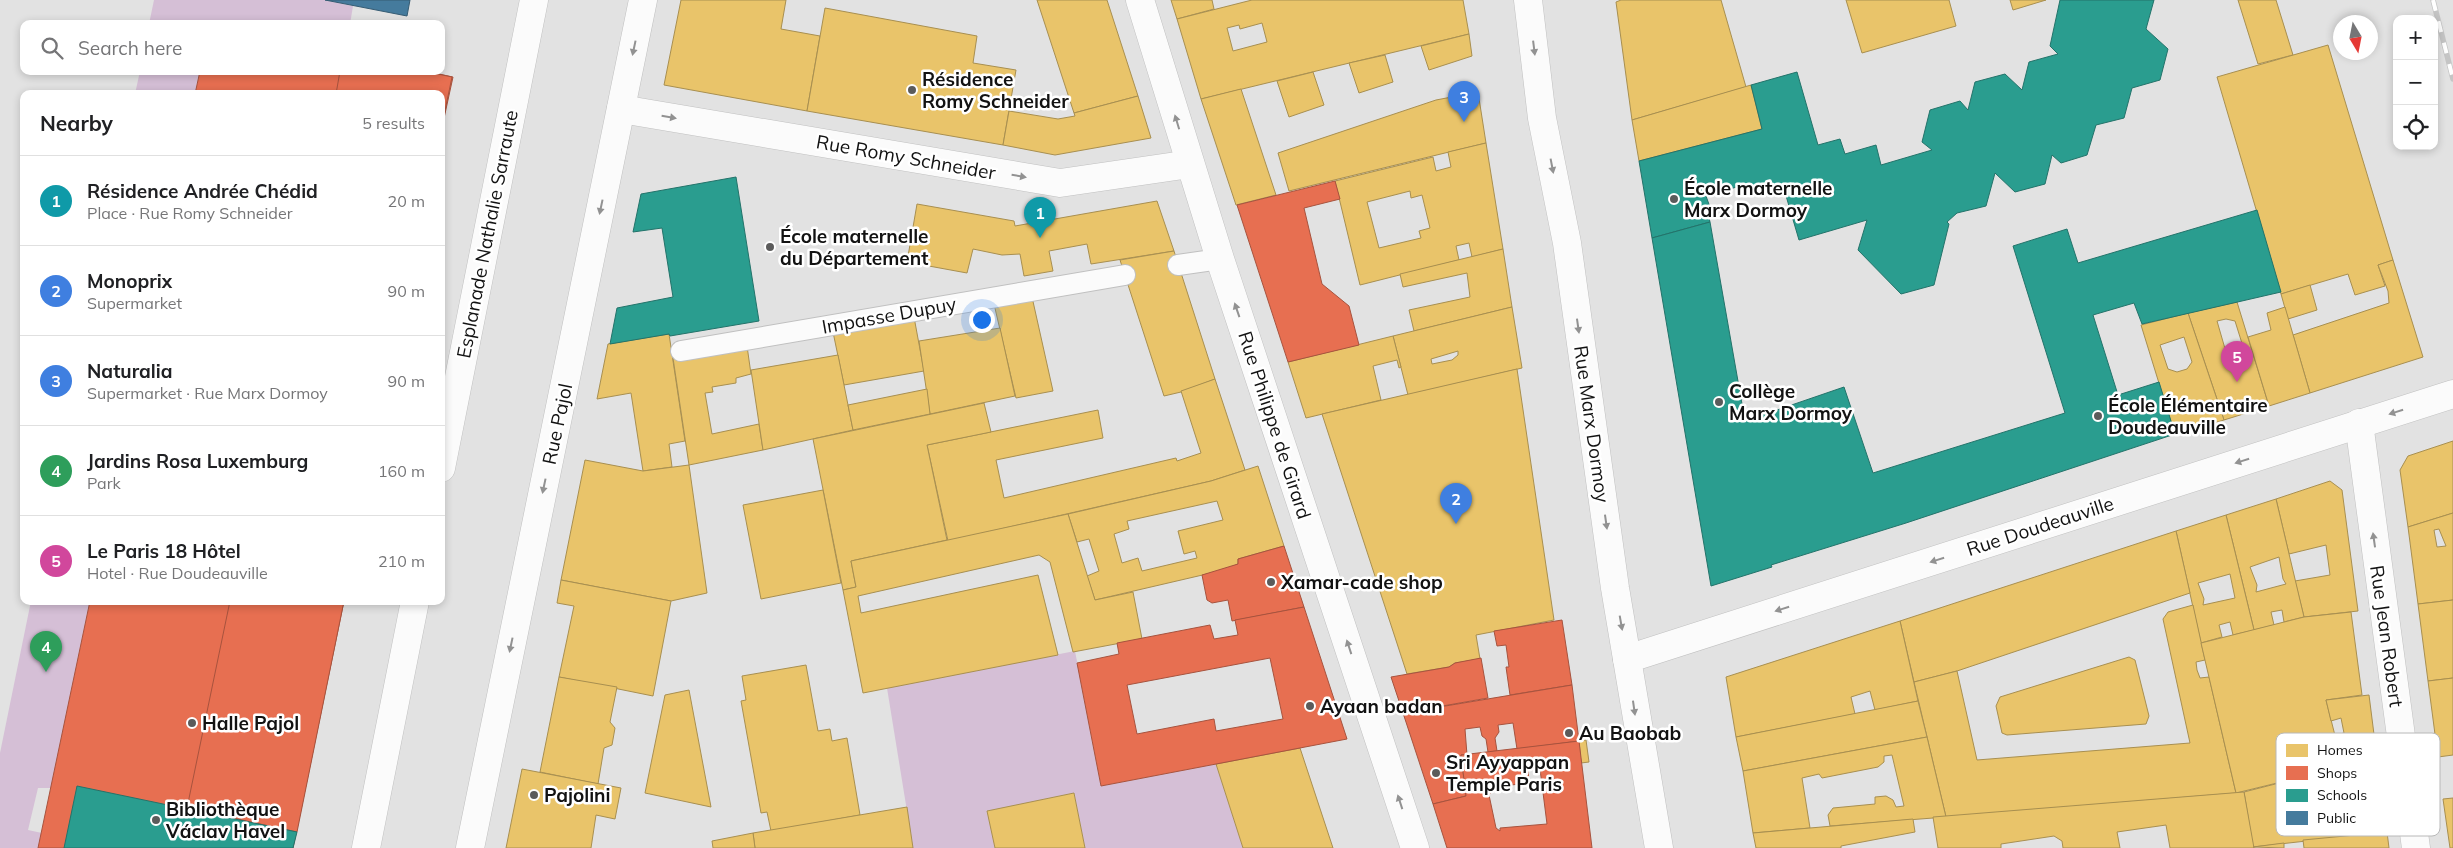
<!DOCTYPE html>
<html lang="en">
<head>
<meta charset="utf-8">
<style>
	body { margin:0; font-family:Mulish,sans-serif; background:#f2f2f2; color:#202124 }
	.controls { position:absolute; right:15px; top:15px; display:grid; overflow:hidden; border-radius:10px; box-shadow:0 2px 8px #0003 }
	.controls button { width:45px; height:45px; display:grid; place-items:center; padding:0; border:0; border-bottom:1px solid #e0e0e0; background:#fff; color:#202124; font:25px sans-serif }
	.compass { position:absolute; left:2333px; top:15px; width:45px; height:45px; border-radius:50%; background:#fff; box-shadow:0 2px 8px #0003; rotate:170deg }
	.you { position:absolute; left:981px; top:319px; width:18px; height:18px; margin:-12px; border:4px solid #fff; border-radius:50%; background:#1a73e8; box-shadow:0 0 0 8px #1a73e833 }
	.badge { display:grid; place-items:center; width:32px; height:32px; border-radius:50%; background:#5b5b5b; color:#fff; font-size:16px; font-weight:700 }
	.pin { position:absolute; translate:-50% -41px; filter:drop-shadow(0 1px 2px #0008) }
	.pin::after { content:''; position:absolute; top:26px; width:18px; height:15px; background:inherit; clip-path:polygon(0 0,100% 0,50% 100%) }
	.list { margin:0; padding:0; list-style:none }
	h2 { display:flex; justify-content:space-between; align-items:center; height:65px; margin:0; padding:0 20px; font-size:21px }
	h2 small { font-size:16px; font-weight:400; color:#757577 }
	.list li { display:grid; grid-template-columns:32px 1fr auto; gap:15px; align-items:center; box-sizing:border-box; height:90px; padding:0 20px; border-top:1px solid #e0e0e0 }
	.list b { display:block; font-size:19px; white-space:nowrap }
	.list p { margin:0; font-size:16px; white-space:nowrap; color:#757577 }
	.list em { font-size:16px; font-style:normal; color:#757577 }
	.icon { flex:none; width:28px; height:28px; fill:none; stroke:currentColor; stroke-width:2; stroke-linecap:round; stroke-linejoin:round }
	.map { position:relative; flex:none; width:2453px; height:848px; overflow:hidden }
	.search { position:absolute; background:#fff; box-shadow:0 2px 8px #0003; left:20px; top:20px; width:425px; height:55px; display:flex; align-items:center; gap:12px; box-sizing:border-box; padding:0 18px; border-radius:10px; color:#757577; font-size:19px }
	.panel { position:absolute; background:#fff; box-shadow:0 2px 8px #0003; left:20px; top:90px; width:425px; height:515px; border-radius:10px }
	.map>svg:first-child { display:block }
	.green { fill:#d5bfd6 }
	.homes { fill:#e9c46a; stroke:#a88f50; fill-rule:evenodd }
	.shops { fill:#e76f51; stroke:#a7533e; fill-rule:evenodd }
	.schools { fill:#2a9d8f; stroke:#23736a }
	.public { fill:#457b9d; stroke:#365c73 }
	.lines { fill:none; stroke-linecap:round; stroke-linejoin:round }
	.service-casing { stroke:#c0c0c0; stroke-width:22 }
	.pedestrian-casing { stroke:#c0c0c0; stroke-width:29 }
	.minor-casing { stroke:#c0c0c0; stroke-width:29 }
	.tertiary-casing { stroke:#c0c0c0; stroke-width:29 }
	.primary-casing { stroke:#c0c0c0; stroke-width:29 }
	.service { stroke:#fbfbfb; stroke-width:20 }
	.pedestrian { stroke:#fbfbfb; stroke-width:28 }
	.minor { stroke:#fbfbfb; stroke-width:28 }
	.tertiary { stroke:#fbfbfb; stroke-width:28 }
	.primary { stroke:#fbfbfb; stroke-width:28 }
	.rail-casing { stroke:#c5c5c5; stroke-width:5.5 }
	.rail { stroke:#fff; stroke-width:4; stroke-dasharray:11; stroke-linecap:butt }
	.oneway { fill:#929292 }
	.poi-dot { fill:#5b5b5b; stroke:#fff; stroke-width:2 }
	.labels { text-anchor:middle; stroke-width:5; stroke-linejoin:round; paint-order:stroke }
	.poi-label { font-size:19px; font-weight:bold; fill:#121212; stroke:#fff; text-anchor:start }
	.street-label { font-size:19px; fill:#121212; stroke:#fff }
	.key { fill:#fff; stroke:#b8b8b8; stroke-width:1 }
	.key-label { font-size:14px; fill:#121212 }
</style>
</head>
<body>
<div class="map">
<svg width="2453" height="848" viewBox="0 0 2453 848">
	<rect width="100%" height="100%" fill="#e2e2e2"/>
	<g class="green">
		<polygon points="154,0 325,0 353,6 350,24 149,24"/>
		<polygon points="140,71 200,71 195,94 135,94"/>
		<polygon points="31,601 90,601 51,788 38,788 28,830 42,833 39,848 0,848 0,753"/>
		<polygon points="1075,651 1101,786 1216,764 1243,848 1085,848 1074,793 988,811 995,848 913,848 887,688"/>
	</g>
	<g class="homes">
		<polygon points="681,0 786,0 781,29 820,36 807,111 664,85"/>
		<polygon points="1037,0 1107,0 1138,96 1074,113"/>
		<polygon points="1171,0 1212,0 1214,9 1177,19"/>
		<path d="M1252,0H1463L1469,34L1201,99L1177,19ZM1262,23L1267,42L1233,51L1227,28L1239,25L1240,29Z"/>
		<polygon points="1621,0 1721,0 1746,87 1632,120 1616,2"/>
		<polygon points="1846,0 1949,0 1956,26 1862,53"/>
		<polygon points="2010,0 2046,0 2013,10"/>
		<polygon points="2238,0 2276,0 2293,55 2258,64"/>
		<polygon points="825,8 977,36 973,63 1016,70 1003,145 807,111"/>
		<polygon points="1469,34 1472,56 1429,70 1421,46"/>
		<polygon points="2328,45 2393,260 2378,265 2385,286 2355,295 2348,274 2281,294 2217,77"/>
		<polygon points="1385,55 1393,82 1359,93 1349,63"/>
		<polygon points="1313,72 1324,105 1289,117 1277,81"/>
		<polygon points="1751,85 1762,129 1639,161 1632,120"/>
		<polygon points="1241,89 1276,195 1236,205 1201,99"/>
		<polygon points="1478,92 1486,143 1289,191 1278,153 1436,100"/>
		<polygon points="1138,96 1151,138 1055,155 1003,145 1009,111 1058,119 1075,116 1074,113"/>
		<path d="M1486,143L1503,249L1472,257L1469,243L1456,246L1459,260L1360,285L1335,181L1433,157L1436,171L1451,167L1448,152ZM1410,191L1411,198L1422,195L1430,228L1419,231L1421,238L1379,248L1367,202Z"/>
		<polygon points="1157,201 1174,251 1091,264 1087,244 1049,251 1053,271 1024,276 1020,254 1002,255 973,249 967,273 907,262 917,204 1014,221 1015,226"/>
		<polygon points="1503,249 1512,307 1414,331 1409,310 1470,297 1467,273 1403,287 1400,274"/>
		<polygon points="1174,251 1215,379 1181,392 1164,396 1120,260"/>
		<polygon points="2393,260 2423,357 2310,393 2293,335 2389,303 2388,291 2378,265"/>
		<polygon points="2310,285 2317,310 2288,319 2281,294"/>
		<polygon points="1032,297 1053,391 1016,398 994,304"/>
		<path d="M2237,302L2269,406L2224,420L2188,313ZM2226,319L2235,321L2245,353L2228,359L2217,321Z"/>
		<path d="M1512,307L1522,368L1408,395L1393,336ZM1458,351V355L1452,360L1432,364L1431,359Z"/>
		<polygon points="2285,307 2310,393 2269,406 2248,337 2271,330 2267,313"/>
		<path d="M2188,313L2224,420L2175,435L2141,325ZM2184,337L2192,362L2187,369L2177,372L2168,369L2160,345Z"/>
		<polygon points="914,317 924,371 844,385 833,332"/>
		<polygon points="1000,328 1015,396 930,414 919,341"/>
		<polygon points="669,334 685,441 669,444 672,467 643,471 631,393 597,399 608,344"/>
		<polygon points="1393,336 1401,367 1399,368 1397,360 1373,366 1381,400 1306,418 1288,362"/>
		<polygon points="747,346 751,374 736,378 736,383 712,387 713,392 705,393 712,434 759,424 763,450 689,465 673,358"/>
		<polygon points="838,355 853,430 763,450 751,370"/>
		<polygon points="1517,369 1554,620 1476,635 1480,659 1455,663 1449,667 1407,674 1322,414"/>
		<polygon points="1215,379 1245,470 1211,481 948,541 927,445 1098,410 1103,438 996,460 1004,498 1176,458 1177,461 1201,453 1181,391"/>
		<polygon points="927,389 930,414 853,430 848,405"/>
		<polygon points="984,403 991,432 927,445 947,540 851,561 856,587 843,590 813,439"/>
		<polygon points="2453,441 2453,513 2408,527 2400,470 2408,456"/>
		<polygon points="585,460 643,471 689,465 707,593 671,601 561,580"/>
		<path d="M1258,466L1284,546L1238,559V564L1224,570L1095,600L1087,576L1099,571L1089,539L1077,542L1068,514L1211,481ZM1217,501L1223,520L1178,531L1184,554L1195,551L1197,558L1142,571L1138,558L1122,563L1114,534L1129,529L1127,521Z"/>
		<polygon points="2330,481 2342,490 2358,611 2304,617 2295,581 2330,575 2326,545 2289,554 2276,499"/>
		<polygon points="823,490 841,583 761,599 743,505"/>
		<path d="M2276,499L2304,617L2284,622L2282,610L2271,612L2274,625L2254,630L2226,515ZM2279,557L2283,579L2286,584L2256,592L2257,585L2250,567Z"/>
		<path d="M2453,513V600L2418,604L2408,527ZM2439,529L2446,546L2437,547L2434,530Z"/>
		<polygon points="1068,514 1095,600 1133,592 1142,639 1073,652 1050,562 1039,555 858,596 861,613 1038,575 1058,655 863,693 843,590 856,587 851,561"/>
		<path d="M2226,515L2254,630L2233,635L2230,622L2219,625L2222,637L2201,643L2176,531ZM2230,574L2235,598L2203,605L2204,599L2198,583Z"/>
		<polygon points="2176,531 2190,593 1957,671 1914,682 1900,621"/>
		<polygon points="561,580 671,601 653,696 559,677 574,606 557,603"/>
		<polygon points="2453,600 2453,678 2428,681 2418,604"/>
		<polygon points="2193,605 2205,660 2196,662 2197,670 2200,678 2209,677 2236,793 1946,817 1914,682 1957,671 1977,760 2190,743 2163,619 2168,612"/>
		<polygon points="2351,612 2362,695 2326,700 2343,767 2236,793 2201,643 2304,617"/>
		<polygon points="1900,621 1918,701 1875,710 1870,691 1851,697 1855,714 1736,737 1726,677"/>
		<polygon points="2129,657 2135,660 2149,716 2146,724 2007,735 2002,733 1996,706 2000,697"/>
		<polygon points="806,665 818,731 830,729 832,741 847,738 860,815 771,831 767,812 761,813 741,701 746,700 742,676"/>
		<polygon points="559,677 617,687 610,722 615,728 612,745 604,748 598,784 540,772"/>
		<polygon points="2453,678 2453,755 2438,757 2428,681"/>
		<polygon points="689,690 711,807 645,793 665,695"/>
		<polygon points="2369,695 2377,758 2343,767 2335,735 2344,733 2341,718 2331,721 2326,700"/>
		<polygon points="1918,701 1927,737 1743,771 1736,737"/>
		<polygon points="1927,737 1946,817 1830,826 1828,815 1833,808 1875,804 1875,797 1886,796 1893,800 1896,807 1904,806 1892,755 1884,756 1884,762 1878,767 1822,778 1819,774 1802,778 1810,828 1753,833 1743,771"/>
		<polygon points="1586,740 1589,762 1581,763 1579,741"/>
		<polygon points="1300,748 1333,848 1243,848 1216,764"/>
		<path d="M2377,758L2387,832L2253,847L2244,792ZM2317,793L2322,827L2282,834L2277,801L2282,797L2286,802Z"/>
		<polygon points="522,769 621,788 615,819 596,815 591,848 506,848"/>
		<polygon points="2244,792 2254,848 2170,848 2166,825 2117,832 2120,848 2063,848 2062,841 2054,836 2001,844 2001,848 1938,848 1933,817"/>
		<polygon points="1074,793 1085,848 995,848 987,811"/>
		<polygon points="2453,798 2453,848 2450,848 2443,799"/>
		<polygon points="907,807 913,848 755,848 753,833"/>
		<polygon points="1913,819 1915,832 1841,846 1841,848 1756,848 1753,833"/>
		<polygon points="2387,832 2389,848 2304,848 2303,840"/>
		<polygon points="753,833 755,848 713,848 712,841"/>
		<polygon points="2284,843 2284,848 2253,847"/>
	</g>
	<g class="shops">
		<polygon points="200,71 424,71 453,77 441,132 441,94 195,94"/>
		<polygon points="340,71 424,71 452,77 441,130 441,94 336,94"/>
		<polygon points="1335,181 1340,199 1304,208 1322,284 1349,306 1359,345 1288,362 1237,205"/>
		<polygon points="1284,546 1304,607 1232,621 1228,600 1212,603 1207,600 1202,575 1238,564 1238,559"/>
		<polygon points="90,601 344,601 293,848 38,848"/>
		<polygon points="230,601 344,601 297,832 187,808"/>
		<path d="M1304,607L1347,739L1101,786L1077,663L1119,654L1117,643L1210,625L1214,639L1238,635L1235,620ZM1270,658L1283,719L1216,731L1214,719L1137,734L1127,685Z"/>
		<polygon points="1562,620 1572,685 1510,695 1506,667 1509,667 1506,645 1497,646 1494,631"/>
		<polygon points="1481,658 1488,698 1403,713 1391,677 1449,667 1455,663"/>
		<polygon points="1572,685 1579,741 1517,749 1513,723 1498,725 1499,732 1495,738 1497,751 1488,752 1486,739 1482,736 1480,727 1465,729 1467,755 1461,755 1466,796 1433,804 1403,713"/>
		<path d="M1579,741L1592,848H1447L1433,804L1466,796L1461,755ZM1540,769L1547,824L1500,828V831L1496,828L1489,795L1499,783L1510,782L1511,785L1529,783L1528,770Z"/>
	</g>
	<g class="schools">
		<polygon points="2060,0 2154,0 2146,29 2168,49 2160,80 2132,88 2124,118 2096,125 2087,155 2061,163 2052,155 2045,184 2015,192 1995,173 1986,206 1957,213 1947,222 1949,224 1934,285 1901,294 1858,250 1867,220 1799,240 1784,189 1757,196 1740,186 1706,196 1711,210 1708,214 1710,222 1652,238 1639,161 1762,129 1751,85 1797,72 1818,145 1840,139 1845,154 1876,145 1881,165 1932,150 1922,142 1930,110 1960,101 1968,110 1975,82 2005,74 2022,90 2029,62 2058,54 2050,46"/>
		<polygon points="736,177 759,321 670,336 669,334 610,344 617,308 673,297 662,228 633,232 641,194"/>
		<polygon points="2257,210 2281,292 2142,324 2134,303 2093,315 2118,395 2159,382 2175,434 1906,523 1771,565 1772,567 1711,586 1652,238 1710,222 1745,421 1844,387 1873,473 2065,413 2013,246 2067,229 2078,263"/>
		<polygon points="77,786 297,832 293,848 64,848"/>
	</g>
	<polygon class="public" points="325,0 410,0 407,16"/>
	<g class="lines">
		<g class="service-casing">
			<g id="service">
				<polyline points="1178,265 1220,259"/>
				<polyline points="681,351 1125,275"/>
			</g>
		</g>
		<g class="pedestrian-casing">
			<g id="pedestrian">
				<polyline points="621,109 1060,183 1190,164"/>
				<polyline points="441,468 534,0"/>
				<polyline points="366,848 415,601"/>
			</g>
		</g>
		<g class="minor-casing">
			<g id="minor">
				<polyline points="1140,0 1220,259 1415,848"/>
				<polyline points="2359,423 2416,848"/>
				<polyline points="470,848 643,0"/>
			</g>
		</g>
		<g class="tertiary-casing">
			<polyline id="tertiary" points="1627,659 2453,394"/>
		</g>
		<g class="primary-casing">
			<polyline id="primary" points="1528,0 1542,118 1567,243 1615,588 1659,848"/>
		</g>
		<use href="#service" class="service"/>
		<use href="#pedestrian" class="pedestrian"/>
		<use href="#minor" class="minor"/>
		<use href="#tertiary" class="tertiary"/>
		<use href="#primary" class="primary"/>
		<g class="rail-casing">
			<polyline id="rail" points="2433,0 2453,79"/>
		</g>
		<use href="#rail" class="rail"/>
	</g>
	<defs><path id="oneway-solid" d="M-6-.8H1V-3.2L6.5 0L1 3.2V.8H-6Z" transform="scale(1.25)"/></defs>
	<g class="oneway">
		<use href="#oneway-solid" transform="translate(634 48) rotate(102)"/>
		<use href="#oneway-solid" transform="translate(1534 48) rotate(83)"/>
		<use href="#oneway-solid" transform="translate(669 117) rotate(10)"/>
		<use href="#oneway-solid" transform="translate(1177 122) rotate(-107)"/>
		<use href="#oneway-solid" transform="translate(1552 166) rotate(79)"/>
		<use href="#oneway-solid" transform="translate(1019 176) rotate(10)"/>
		<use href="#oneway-solid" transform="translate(601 207) rotate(102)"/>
		<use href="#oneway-solid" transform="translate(1237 310) rotate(-109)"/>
		<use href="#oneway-solid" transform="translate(1578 326) rotate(82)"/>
		<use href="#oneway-solid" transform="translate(2396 412) rotate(162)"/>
		<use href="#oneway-solid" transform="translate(2242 461) rotate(162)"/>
		<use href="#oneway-solid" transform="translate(544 486) rotate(102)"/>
		<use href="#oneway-solid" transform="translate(1606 522) rotate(82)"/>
		<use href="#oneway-solid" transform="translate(2374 540) rotate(-98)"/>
		<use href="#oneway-solid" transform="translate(1937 560) rotate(162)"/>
		<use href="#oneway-solid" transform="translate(1782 609) rotate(162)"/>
		<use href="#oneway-solid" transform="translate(1621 623) rotate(80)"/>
		<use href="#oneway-solid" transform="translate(511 645) rotate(102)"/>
		<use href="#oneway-solid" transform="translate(1349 647) rotate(-108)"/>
		<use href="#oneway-solid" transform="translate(1634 708) rotate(82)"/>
		<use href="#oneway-solid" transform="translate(1400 802) rotate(-108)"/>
	</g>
	<g class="poi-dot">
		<circle cx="912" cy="90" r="5"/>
		<circle cx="1674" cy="199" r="5"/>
		<circle cx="770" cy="247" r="5"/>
		<circle cx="1719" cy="402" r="5"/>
		<circle cx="2098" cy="416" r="5"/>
		<circle cx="1271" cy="582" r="5"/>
		<circle cx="1310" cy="706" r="5"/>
		<circle cx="192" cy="723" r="5"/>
		<circle cx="1569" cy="733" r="5"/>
		<circle cx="1436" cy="773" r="5"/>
		<circle cx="534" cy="795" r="5"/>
		<circle cx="156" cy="820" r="5"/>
	</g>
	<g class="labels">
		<g class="poi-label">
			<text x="922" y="86">Résidence<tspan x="922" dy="22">Romy Schneider</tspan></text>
			<text x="1684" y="195">École maternelle<tspan x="1684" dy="22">Marx Dormoy</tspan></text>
			<text x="780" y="243">École maternelle<tspan x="780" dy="22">du Département</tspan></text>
			<text x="1729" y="398">Collège<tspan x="1729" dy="22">Marx Dormoy</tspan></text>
			<text x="2108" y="412">École Élémentaire<tspan x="2108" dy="22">Doudeauville</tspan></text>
			<text x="1281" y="589">Xamar-cade shop</text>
			<text x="1320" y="713">Ayaan badan</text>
			<text x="202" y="730">Halle Pajol</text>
			<text x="1579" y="740">Au Baobab</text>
			<text x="1446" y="769">Sri Ayyappan<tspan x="1446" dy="22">Temple Paris</tspan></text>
			<text x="544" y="802">Pajolini</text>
			<text x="166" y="816">Bibliothèque<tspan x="166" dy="22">Václav Havel</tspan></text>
		</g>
		<g class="street-label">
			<text transform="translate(906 157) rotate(10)" y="7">Rue Romy Schneider</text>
			<text transform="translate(487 234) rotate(-79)" y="7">Esplanade Nathalie Sarraute</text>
			<text transform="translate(889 315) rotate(-10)" y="7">Impasse Dupuy</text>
			<text transform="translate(557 424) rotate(-78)" y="7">Rue Pajol</text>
			<text transform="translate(1592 424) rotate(82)" y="7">Rue Marx Dormoy</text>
			<text transform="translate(1275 425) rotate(72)" y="7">Rue Philippe de Girard</text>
			<text transform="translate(2040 526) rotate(-18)" y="7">Rue Doudeauville</text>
			<text transform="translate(2387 636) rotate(82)" y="7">Rue Jean Robert</text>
		</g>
	</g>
	<rect x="2276" y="733" width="164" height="103" rx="8" class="key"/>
	<rect x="2286" y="744" width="22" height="13" fill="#e9c46a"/>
	<rect x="2286" y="766" width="22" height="14" fill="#e76f51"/>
	<rect x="2286" y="789" width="22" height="13" fill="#2a9d8f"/>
	<rect x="2286" y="811" width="22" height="14" fill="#457b9d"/>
	<g class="key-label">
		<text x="2317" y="755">Homes</text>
		<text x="2317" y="778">Shops</text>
		<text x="2317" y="800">Schools</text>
		<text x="2317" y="823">Public</text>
	</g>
</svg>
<div class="controls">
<button>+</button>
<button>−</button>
<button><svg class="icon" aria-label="locate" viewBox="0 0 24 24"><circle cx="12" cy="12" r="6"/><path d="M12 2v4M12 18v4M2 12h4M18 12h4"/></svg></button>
</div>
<svg class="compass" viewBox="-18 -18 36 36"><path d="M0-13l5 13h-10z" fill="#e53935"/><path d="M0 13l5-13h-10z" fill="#757577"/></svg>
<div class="you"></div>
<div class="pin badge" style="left:1040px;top:238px;background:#0f9aa8">1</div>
<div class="pin badge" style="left:1456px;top:524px;background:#3f7fe0">2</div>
<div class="pin badge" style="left:1464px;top:122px;background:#3f7fe0">3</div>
<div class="pin badge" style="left:46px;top:672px;background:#2e9e5b">4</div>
<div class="pin badge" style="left:2237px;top:382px;background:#d1479c">5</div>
<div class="search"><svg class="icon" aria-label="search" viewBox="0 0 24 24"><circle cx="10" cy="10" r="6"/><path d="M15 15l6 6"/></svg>Search here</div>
<section class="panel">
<h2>Nearby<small>5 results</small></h2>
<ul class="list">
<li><span class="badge" style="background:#0f9aa8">1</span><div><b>Résidence Andrée Chédid</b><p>Place · Rue Romy Schneider</p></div><em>20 m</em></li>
<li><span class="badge" style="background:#3f7fe0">2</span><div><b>Monoprix</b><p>Supermarket</p></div><em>90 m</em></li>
<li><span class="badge" style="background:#3f7fe0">3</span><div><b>Naturalia</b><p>Supermarket · Rue Marx Dormoy</p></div><em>90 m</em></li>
<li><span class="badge" style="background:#2e9e5b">4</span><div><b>Jardins Rosa Luxemburg</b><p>Park</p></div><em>160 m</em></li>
<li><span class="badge" style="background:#d1479c">5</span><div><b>Le Paris 18 Hôtel</b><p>Hotel · Rue Doudeauville</p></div><em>210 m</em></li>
</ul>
</section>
</div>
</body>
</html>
